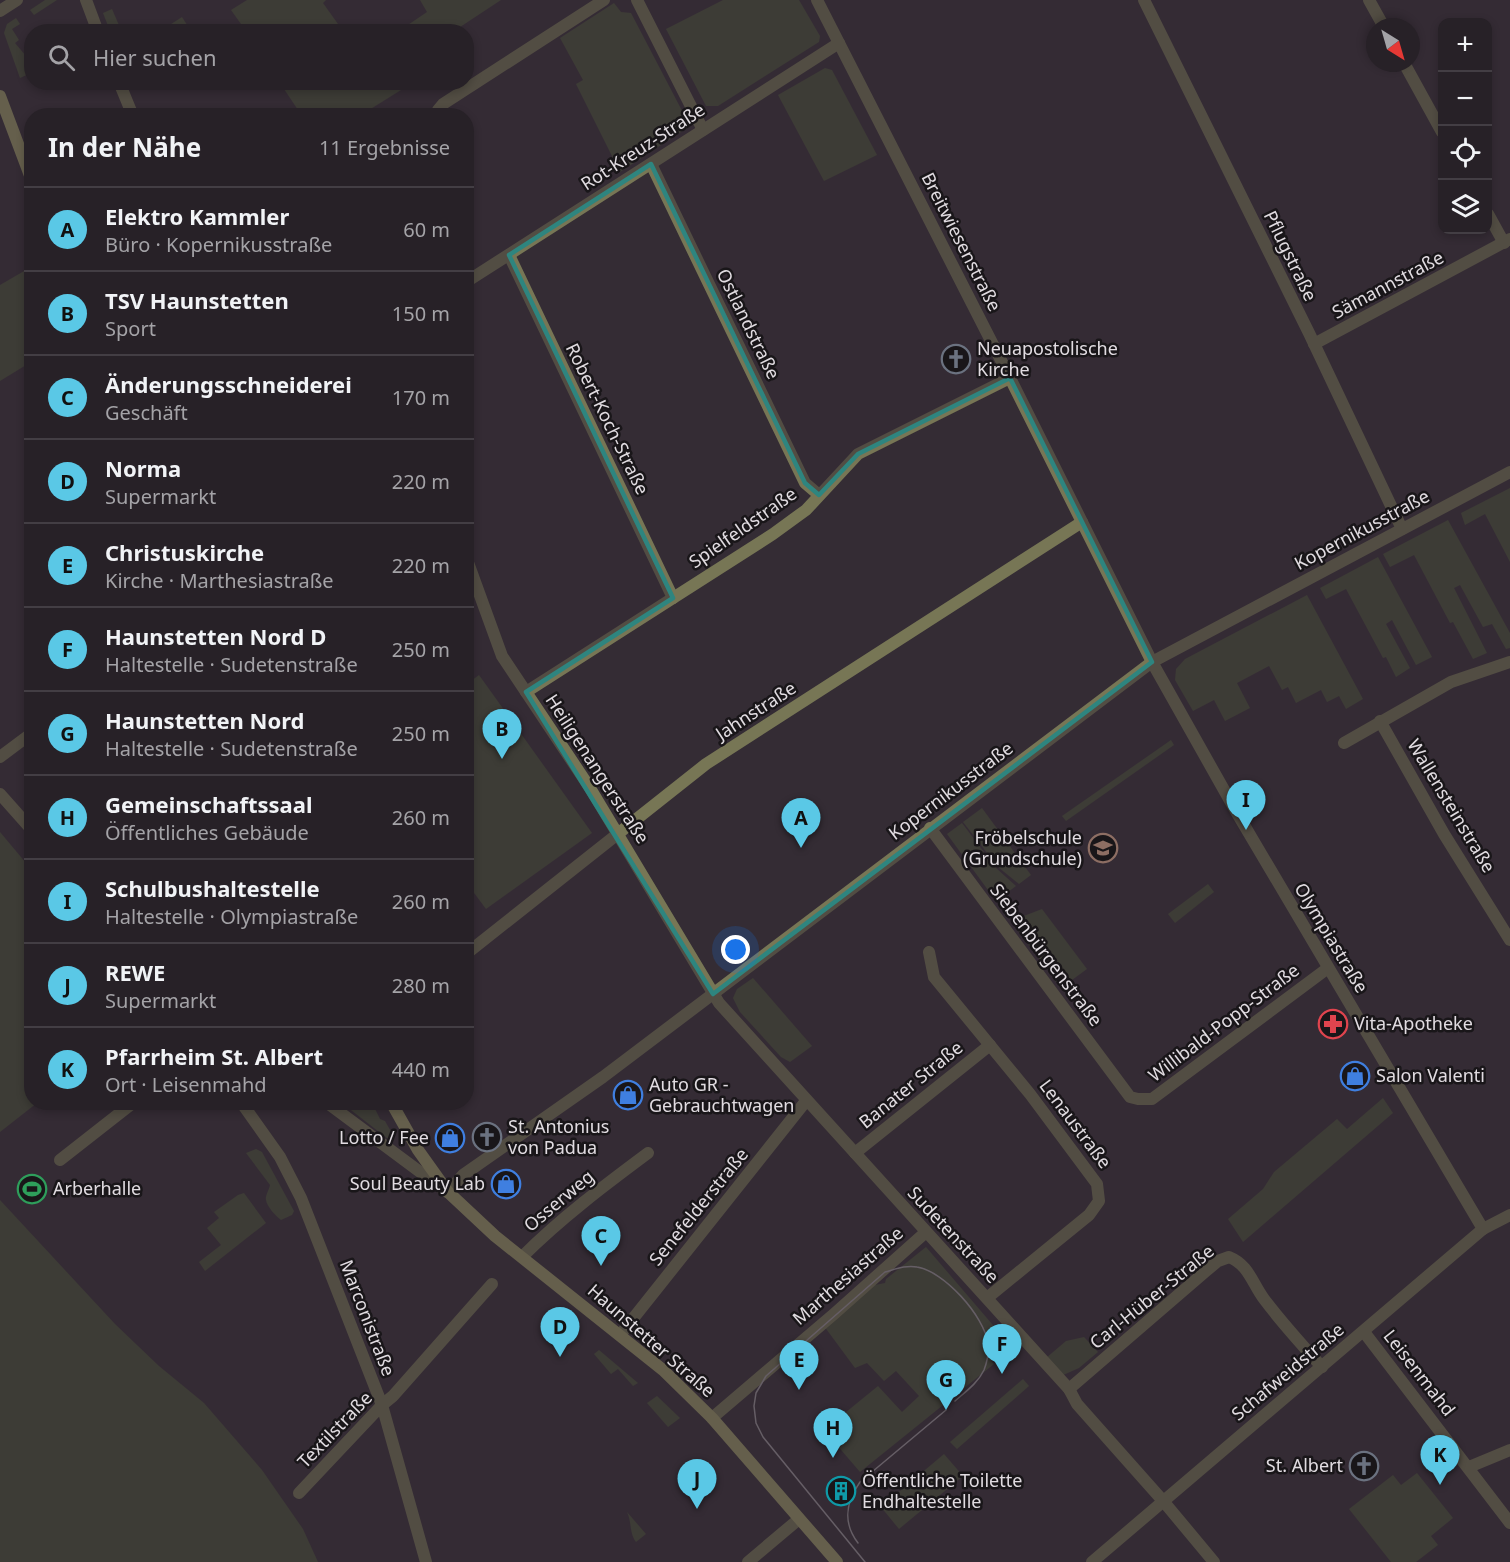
<!DOCTYPE html>
<html lang="de">
<head>
<meta charset="utf-8">
<style>
	body { margin:0; font-family:"Noto Sans",sans-serif; background:#2f292f; color:#f1f3f6 }
	.controls { position:absolute; right:18px; top:18px; display:grid; overflow:hidden; border-radius:12px; box-shadow:0 3px 9px #0003 }
	.controls button { width:54px; height:54px; display:grid; place-items:center; padding:0; border:0; border-bottom:2px solid #433e44; background:#272127; color:#f1f3f6; font:30px sans-serif }
	.compass { position:absolute; left:1366px; top:18px; width:54px; height:54px; border-radius:50%; background:#272127; box-shadow:0 3px 9px #0003; rotate:143deg }
	.you { position:absolute; left:736px; top:950px; width:21px; height:21px; margin:-15px; border:4px solid #fff; border-radius:50%; background:#1a73e8; box-shadow:0 0 0 9px #1a73e833 }
	.badge { display:grid; place-items:center; width:39px; height:39px; border-radius:50%; background:#5ac8e6; color:#111; font-size:20px; font-weight:700 }
	.pin { position:absolute; translate:-50% -50px; filter:drop-shadow(0 2px 3px #0008) }
	.pin::after { content:''; position:absolute; top:32px; width:21px; height:18px; background:inherit; clip-path:polygon(0 0,100% 0,50% 100%) }
	.list { margin:0; padding:0; list-style:none }
	h2 { display:flex; justify-content:space-between; align-items:center; height:78px; margin:0; padding:0 24px; font-size:26px }
	h2 small { font-size:20px; font-weight:400; color:#a4a3a7 }
	.list li { display:grid; grid-template-columns:39px 1fr auto; gap:18px; align-items:center; box-sizing:border-box; height:84px; padding:0 24px; border-top:2px solid #433e44 }
	.list b { display:block; font-size:22px; white-space:nowrap }
	.list p { margin:0; font-size:20px; white-space:nowrap; color:#a4a3a7 }
	.list em { font-size:20px; font-style:normal; color:#a4a3a7 }
	.icon { flex:none; width:33px; height:33px; fill:none; stroke:currentColor; stroke-width:2; stroke-linecap:round; stroke-linejoin:round }
	.map { position:relative; flex:none; width:1510px; height:1562px; overflow:hidden }
	.search { position:absolute; background:#272127; box-shadow:0 3px 9px #0003; left:24px; top:24px; width:450px; height:66px; display:flex; align-items:center; gap:15px; box-sizing:border-box; padding:0 21px; border-radius:24px; color:#a4a3a7; font-size:22px }
	.panel { position:absolute; background:#272127; box-shadow:0 3px 9px #0003; left:24px; top:108px; width:450px; height:1002px; border-radius:24px }
	.map>svg:first-child { display:block }
	.green { fill:#485038 }
	.lines { fill:none; stroke-linecap:round; stroke-linejoin:round }
	.minor { stroke:#777655; stroke-width:12 }
	.tertiary { stroke:#777655; stroke-width:12 }
	.secondary { stroke:#a09e69; stroke-width:12 }
	.tram { stroke:#a19ba1; stroke-width:1.5 }
	.marked { fill:none; stroke:#2e857f; stroke-width:4.5; stroke-linejoin:round }
	.labels { text-anchor:middle; stroke-width:5; stroke-linejoin:round; paint-order:stroke }
	.street-label { font-size:18px; fill:#e1dce1; stroke:#191619 }
	.poi-label { font-size:18px; fill:#e1dce1; stroke:#191619; text-anchor:start }
</style>
</head>
<body>
<div class="map">
<svg width="1510" height="1562" viewBox="0 0 1510 1562">
	<rect width="100%" height="100%" fill="#342c34"/>
	<g class="green">
		<polygon points="45,0 57,0 34,15 30,10"/>
		<polygon points="247,0 326,0 323,3 343,31 246,31 231,10"/>
		<polygon points="420,0 501,0 454,31 399,31 427,12"/>
		<polygon points="723,0 799,0 820,36 819,42 718,106 706,106 666,29"/>
		<polygon points="614,3 621,12 631,13 690,126 620,172 576,84 583,80 560,38"/>
		<polygon points="112,9 121,30 110,31 103,13"/>
		<polygon points="182,17 191,31 164,31 165,28"/>
		<polygon points="16,18 20,24 12,29 19,40 15,43 31,62 31,73 20,78 4,33 7,24"/>
		<polygon points="825,68 832,70 877,155 824,181 778,95"/>
		<polygon points="408,83 409,85 361,115 302,116 280,83"/>
		<polygon points="31,267 31,362 0,381 0,285"/>
		<polygon points="1510,488 1510,562 1485,514 1465,525 1461,513"/>
		<polygon points="1448,520 1510,633 1510,648 1506,649 1492,624 1483,627 1460,585 1454,588 1487,653 1473,659 1453,622 1450,623 1414,555 1390,567 1383,554"/>
		<polygon points="1378,557 1432,657 1416,665 1392,620 1386,624 1410,668 1396,677 1386,657 1383,658 1346,589 1326,599 1320,588"/>
		<polygon points="1307,595 1363,699 1346,709 1339,696 1327,702 1321,690 1296,703 1288,687 1282,690 1269,666 1237,683 1250,708 1225,721 1214,700 1193,711 1175,680 1176,669 1185,659"/>
		<polygon points="479,675 592,833 486,909 466,882 467,684"/>
		<polygon points="1171,740 1174,745 1066,821 1062,816"/>
		<polygon points="982,808 1031,875 1019,884 998,867 963,822"/>
		<polygon points="962,823 996,868 1016,886 996,901 947,834"/>
		<polygon points="0,832 31,869 32,1102 37,1103 0,1132"/>
		<polygon points="1208,884 1214,892 1175,923 1168,914"/>
		<polygon points="1042,909 1087,969 1061,988 1051,975 1059,969 1053,962 1045,967 1037,956 1044,950 1039,943 1031,948 1011,921"/>
		<polygon points="753,978 812,1046 790,1062 781,1057 740,1012 733,998 737,989"/>
		<polygon points="1383,1098 1393,1113 1243,1242 1228,1219 1263,1189 1274,1172 1337,1119 1347,1129"/>
		<polygon points="342,1103 372,1103 380,1119 385,1121 393,1135 391,1138 388,1139"/>
		<path d="M256,1149L262,1152L294,1211L292,1215L281,1220C276,1216 267,1207 266,1200C265,1196 269,1190 270,1185L246,1153Z"/>
		<polygon points="244,1193 266,1223 205,1271 199,1262 221,1245 207,1228 219,1218 214,1212 238,1195"/>
		<polygon points="0,1200 115,1324 159,1366 204,1403 262,1470 303,1529 318,1562 0,1562"/>
		<polygon points="926,1247 1010,1345 991,1361 994,1364 860,1472 824,1430 878,1386 902,1412 919,1396 896,1371 884,1381 867,1363 855,1368 824,1326 875,1285 885,1283 886,1279"/>
		<polygon points="1084,1337 1098,1352 1079,1368 1061,1376 1046,1358 1066,1341"/>
		<polygon points="599,1350 638,1383 633,1386 618,1369 611,1374 594,1354"/>
		<polygon points="1023,1379 1029,1386 957,1449 950,1442"/>
		<polygon points="657,1396 680,1418 668,1427 647,1403"/>
		<polygon points="944,1454 963,1476 899,1529 881,1507"/>
		<polygon points="1417,1473 1453,1518 1431,1536 1438,1545 1416,1562 1391,1562 1349,1509 1393,1475 1401,1485"/>
		<path d="M627,1512L646,1534L636,1542C629,1533 632,1522 627,1512Z"/>
	</g>
	<g class="lines">
		<g class="minor">
			<polyline points="86,0 98,32"/>
			<polyline points="637,0 703,130"/>
			<polyline points="817,0 1010,378 1152,662 1237,813 1483,1229"/>
			<polyline points="1144,0 1309,333 1402,529"/>
			<polyline points="1369,0 1384,27"/>
			<polyline points="0,11 17,0"/>
			<polyline points="1404,63 1442,132"/>
			<polyline points="119,82 133,116"/>
			<polyline points="436,116 438,110 443,104 604,0"/>
			<polyline points="651,164 805,483 819,495"/>
			<polyline points="1488,214 1504,243"/>
			<polyline points="509,255 673,598"/>
			<polyline points="466,282 839,43"/>
			<polyline points="1314,344 1510,239"/>
			<polyline points="466,557 502,656 590,788 719,1003 1069,1389 1077,1404 1164,1502 1214,1562"/>
			<polyline points="526,692 773,534 806,510 858,454 1010,378"/>
			<polyline points="1380,721 1444,834 1510,940"/>
			<polyline points="1344,743 1451,682 1510,662"/>
			<polyline points="0,757 32,733"/>
			<polyline points="930,828 1130,1097 1138,1099 1152,1099 1328,968"/>
			<polyline points="929,952 934,977 1030,1094 1097,1184 1099,1201 1089,1215 987,1298"/>
			<polyline points="466,954 706,764 1082,522"/>
			<polyline points="241,1102 280,1157 301,1198 382,1405 426,1562"/>
			<polyline points="855,1153 990,1045"/>
			<polyline points="60,1160 134,1102"/>
			<polyline points="448,1192 463,1175 603,1077 1152,662 1510,472"/>
			<path d="M523,1256C561,1218 605,1185 648,1153"/>
			<polyline points="1364,1332 1510,1523"/>
			<polyline points="620,1335 806,1101"/>
			<path d="M1069,1389L1206,1271L1218,1261L1229,1257C1249,1265 1252,1283 1264,1299C1282,1323 1302,1345 1322,1367"/>
			<polyline points="712,1418 834,1314 926,1232"/>
			<polyline points="1469,1467 1510,1450"/>
			<polyline points="299,1493 382,1405 393,1396 492,1284"/>
			<polyline points="748,1562 799,1519"/>
			<polyline points="1092,1562 1483,1229 1510,1215"/>
		</g>
		<g class="tertiary">
			<polyline points="0,794 32,830"/>
			<polyline points="326,1102 447,1192"/>
		</g>
		<g class="secondary">
			<polyline points="0,96 32,181"/>
			<polyline points="391,1102 418,1150 448,1192 495,1236 663,1370 712,1418 837,1562"/>
		</g>
		<g class="tram">
			<path d="M858,1543C842,1522 846,1502 860,1482L946,1410"/>
			<path d="M865,1562L763,1437L756,1423L754,1406L756,1393L766,1376L885,1272C896,1269 906,1265 917,1267C944,1271 984,1316 988,1343C989,1351 987,1362 984,1370C978,1383 965,1392 955,1401"/>
		</g>
	</g>
	<path d="M0 0H1510V1562H0ZM651,164L805,483L819,495L858,454L1010,378L1152,662L713,994L526,692L673,598L509,255Z" fill="#342c34" fill-opacity=".55" fill-rule="evenodd"/>
	<path class="marked" d="M651,164L805,483L819,495L858,454L1010,378L1152,662L713,994L526,692L673,598L509,255Z"/>
	<defs>
		<g id="church-ring" transform="scale(1.5)"><circle r="9.5" fill="#191619" stroke="#6b7280" stroke-width="1.5"/><path d="M-1.2-6h2.4v3.5h3.3v2.4h-3.3V6h-2.4V-.1h-3.3v-2.4h3.3Z" fill="#6b7280"/></g>
		<g id="school-ring" transform="scale(1.5)"><circle r="9.5" fill="#191619" stroke="#8d6e63" stroke-width="1.5"/><path d="M0-5L7-2L0 1L-7-2ZM-4 1L0 2.5L4 1V4Q0 6-4 4Z" fill="#8d6e63"/></g>
		<g id="pharmacy-ring" transform="scale(1.5)"><circle r="9.5" fill="#191619" stroke="#e0444e" stroke-width="1.5"/><path d="M-2-6h4v4h4v4h-4v4h-4v-4h-4v-4h4Z" fill="#e0444e"/></g>
		<g id="shop-ring" transform="scale(1.5)"><circle r="9.5" fill="#191619" stroke="#3f7fe0" stroke-width="1.5"/><path d="M-5-2.5h2.3a2.7 3.5 0 0 1 5.4 0H5L5.5 6h-11ZM-1.5-2.5h3a1.5 2.3 0 0 0-3 0Z" fill="#3f7fe0"/></g>
		<g id="stadium-ring" transform="scale(1.5)"><circle r="9.5" fill="#191619" stroke="#2e9e5b" stroke-width="1.5"/><path d="M0-5a6.5 5 0 1 0 0 10a6.5 5 0 1 0 0-10ZM-3.5-1.8h7v3.6h-7Z" fill="#2e9e5b"/></g>
		<g id="building-ring" transform="scale(1.5)"><circle r="9.5" fill="#191619" stroke="#0f9aa8" stroke-width="1.5"/><path d="M-4-6H4V6H1V3H-1V6H-4ZM-2.5-4.3h1.7v1.8h-1.7ZM.8-4.3h1.7v1.8H.8ZM-2.5-1h1.7V.8h-1.7ZM.8-1h1.7V.8H.8Z" fill="#0f9aa8"/></g>
	</defs>
	<g fill-rule="evenodd">
		<use href="#church-ring" x="956" y="359"/>
		<use href="#school-ring" x="1103" y="848"/>
		<use href="#pharmacy-ring" x="1333" y="1024"/>
		<use href="#shop-ring" x="1355" y="1076"/>
		<use href="#shop-ring" x="628" y="1095"/>
		<use href="#church-ring" x="487" y="1137"/>
		<use href="#shop-ring" x="450" y="1138"/>
		<use href="#shop-ring" x="506" y="1184"/>
		<use href="#stadium-ring" x="32" y="1189"/>
		<use href="#church-ring" x="1364" y="1466"/>
		<use href="#building-ring" x="841" y="1491"/>
	</g>
	<g class="labels">
		<g class="street-label">
			<text transform="translate(643 147) rotate(-33)" y="6">Rot-Kreuz-Straße</text>
			<text transform="translate(961 242) rotate(63)" y="6">Breitwiesenstraße</text>
			<text transform="translate(1290 256) rotate(64)" y="6">Pflugstraße</text>
			<text transform="translate(1388 285) rotate(-28)" y="6">Sämannstraße</text>
			<text transform="translate(748 324) rotate(64)" y="6">Ostlandstraße</text>
			<text transform="translate(607 419) rotate(64)" y="6">Robert-Koch-Straße</text>
			<text transform="translate(743 528) rotate(-35)" y="6">Spielfeldstraße</text>
			<text transform="translate(1362 530) rotate(-28)" y="6">Kopernikusstraße</text>
			<text transform="translate(756 711) rotate(-33)" y="6">Jahnstraße</text>
			<text transform="translate(597 769) rotate(57)" y="6">Heiligenangerstraße</text>
			<text transform="translate(951 791) rotate(-37)" y="6">Kopernikusstraße</text>
			<text transform="translate(1451 806) rotate(59)" y="6">Wallensteinstraße</text>
			<text transform="translate(1331 938) rotate(59)" y="6">Olympiastraße</text>
			<text transform="translate(1046 955) rotate(53)" y="6">Siebenbürgenstraße</text>
			<text transform="translate(1224 1023) rotate(-37)" y="6">Willibald-Popp-Straße</text>
			<text transform="translate(911 1085) rotate(-39)" y="6">Banater Straße</text>
			<text transform="translate(1075 1124) rotate(53)" y="6">Lenaustraße</text>
			<text transform="translate(559 1201) rotate(-40)" y="6">Osserweg</text>
			<text transform="translate(699 1207) rotate(-51)" y="6">Senefelderstraße</text>
			<text transform="translate(953 1235) rotate(47)" y="6">Sudetenstraße</text>
			<text transform="translate(848 1276) rotate(-41)" y="6">Marthesiastraße</text>
			<text transform="translate(1152 1297) rotate(-39)" y="6">Carl-Hüber-Straße</text>
			<text transform="translate(367 1318) rotate(69)" y="6">Marconistraße</text>
			<text transform="translate(651 1341) rotate(41)" y="6">Haunstetter Straße</text>
			<text transform="translate(1288 1372) rotate(-40)" y="6">Schafweidstraße</text>
			<text transform="translate(1419 1373) rotate(52)" y="6">Leisenmahd</text>
			<text transform="translate(335 1430) rotate(-46)" y="6">Textilstraße</text>
		</g>
		<g class="poi-label">
			<text x="977" y="355">Neuapostolische<tspan x="977" dy="21">Kirche</tspan></text>
			<text x="1082" y="844" text-anchor="end">Fröbelschule<tspan x="1082" dy="21">(Grundschule)</tspan></text>
			<text x="1354" y="1030">Vita-Apotheke</text>
			<text x="1376" y="1082">Salon Valenti</text>
			<text x="649" y="1091">Auto GR -<tspan x="649" dy="21">Gebrauchtwagen</tspan></text>
			<text x="508" y="1133">St. Antonius<tspan x="508" dy="21">von Padua</tspan></text>
			<text x="429" y="1144" text-anchor="end">Lotto / Fee</text>
			<text x="485" y="1190" text-anchor="end">Soul Beauty Lab</text>
			<text x="53" y="1195">Arberhalle</text>
			<text x="1343" y="1472" text-anchor="end">St. Albert</text>
			<text x="862" y="1487">Öffentliche Toilette<tspan x="862" dy="21">Endhaltestelle</tspan></text>
		</g>
	</g>
</svg>
<div class="controls">
<button>+</button>
<button>−</button>
<button><svg class="icon" aria-label="locate" viewBox="0 0 24 24"><circle cx="12" cy="12" r="6"/><path d="M12 2v4M12 18v4M2 12h4M18 12h4"/></svg></button>
<button><svg class="icon" aria-label="layers" viewBox="0 0 24 24"><path d="M12 4l9 5-9 5-9-5zM3 14l9 5 9-5"/></svg></button>
</div>
<svg class="compass" viewBox="-18 -18 36 36"><path d="M0-13l5 13h-10z" fill="#e53935"/><path d="M0 13l5-13h-10z" fill="#a4a3a7"/></svg>
<div class="you"></div>
<div class="pin badge" style="left:801px;top:848px">A</div>
<div class="pin badge" style="left:502px;top:759px">B</div>
<div class="pin badge" style="left:601px;top:1266px">C</div>
<div class="pin badge" style="left:560px;top:1357px">D</div>
<div class="pin badge" style="left:799px;top:1390px">E</div>
<div class="pin badge" style="left:1002px;top:1374px">F</div>
<div class="pin badge" style="left:946px;top:1410px">G</div>
<div class="pin badge" style="left:833px;top:1458px">H</div>
<div class="pin badge" style="left:1246px;top:830px">I</div>
<div class="pin badge" style="left:697px;top:1509px">J</div>
<div class="pin badge" style="left:1440px;top:1485px">K</div>
<div class="search"><svg class="icon" aria-label="search" viewBox="0 0 24 24"><circle cx="10" cy="10" r="6"/><path d="M15 15l6 6"/></svg>Hier suchen</div>
<section class="panel">
<h2>In der Nähe<small>11 Ergebnisse</small></h2>
<ul class="list">
<li><span class="badge">A</span><div><b>Elektro Kammler</b><p>Büro · Kopernikusstraße</p></div><em>60 m</em></li>
<li><span class="badge">B</span><div><b>TSV Haunstetten</b><p>Sport</p></div><em>150 m</em></li>
<li><span class="badge">C</span><div><b>Änderungsschneiderei</b><p>Geschäft</p></div><em>170 m</em></li>
<li><span class="badge">D</span><div><b>Norma</b><p>Supermarkt</p></div><em>220 m</em></li>
<li><span class="badge">E</span><div><b>Christuskirche</b><p>Kirche · Marthesiastraße</p></div><em>220 m</em></li>
<li><span class="badge">F</span><div><b>Haunstetten Nord D</b><p>Haltestelle · Sudetenstraße</p></div><em>250 m</em></li>
<li><span class="badge">G</span><div><b>Haunstetten Nord</b><p>Haltestelle · Sudetenstraße</p></div><em>250 m</em></li>
<li><span class="badge">H</span><div><b>Gemeinschaftssaal</b><p>Öffentliches Gebäude</p></div><em>260 m</em></li>
<li><span class="badge">I</span><div><b>Schulbushaltestelle</b><p>Haltestelle · Olympiastraße</p></div><em>260 m</em></li>
<li><span class="badge">J</span><div><b>REWE</b><p>Supermarkt</p></div><em>280 m</em></li>
<li><span class="badge">K</span><div><b>Pfarrheim St. Albert</b><p>Ort · Leisenmahd</p></div><em>440 m</em></li>
</ul>
</section>
</div>
</body>
</html>
